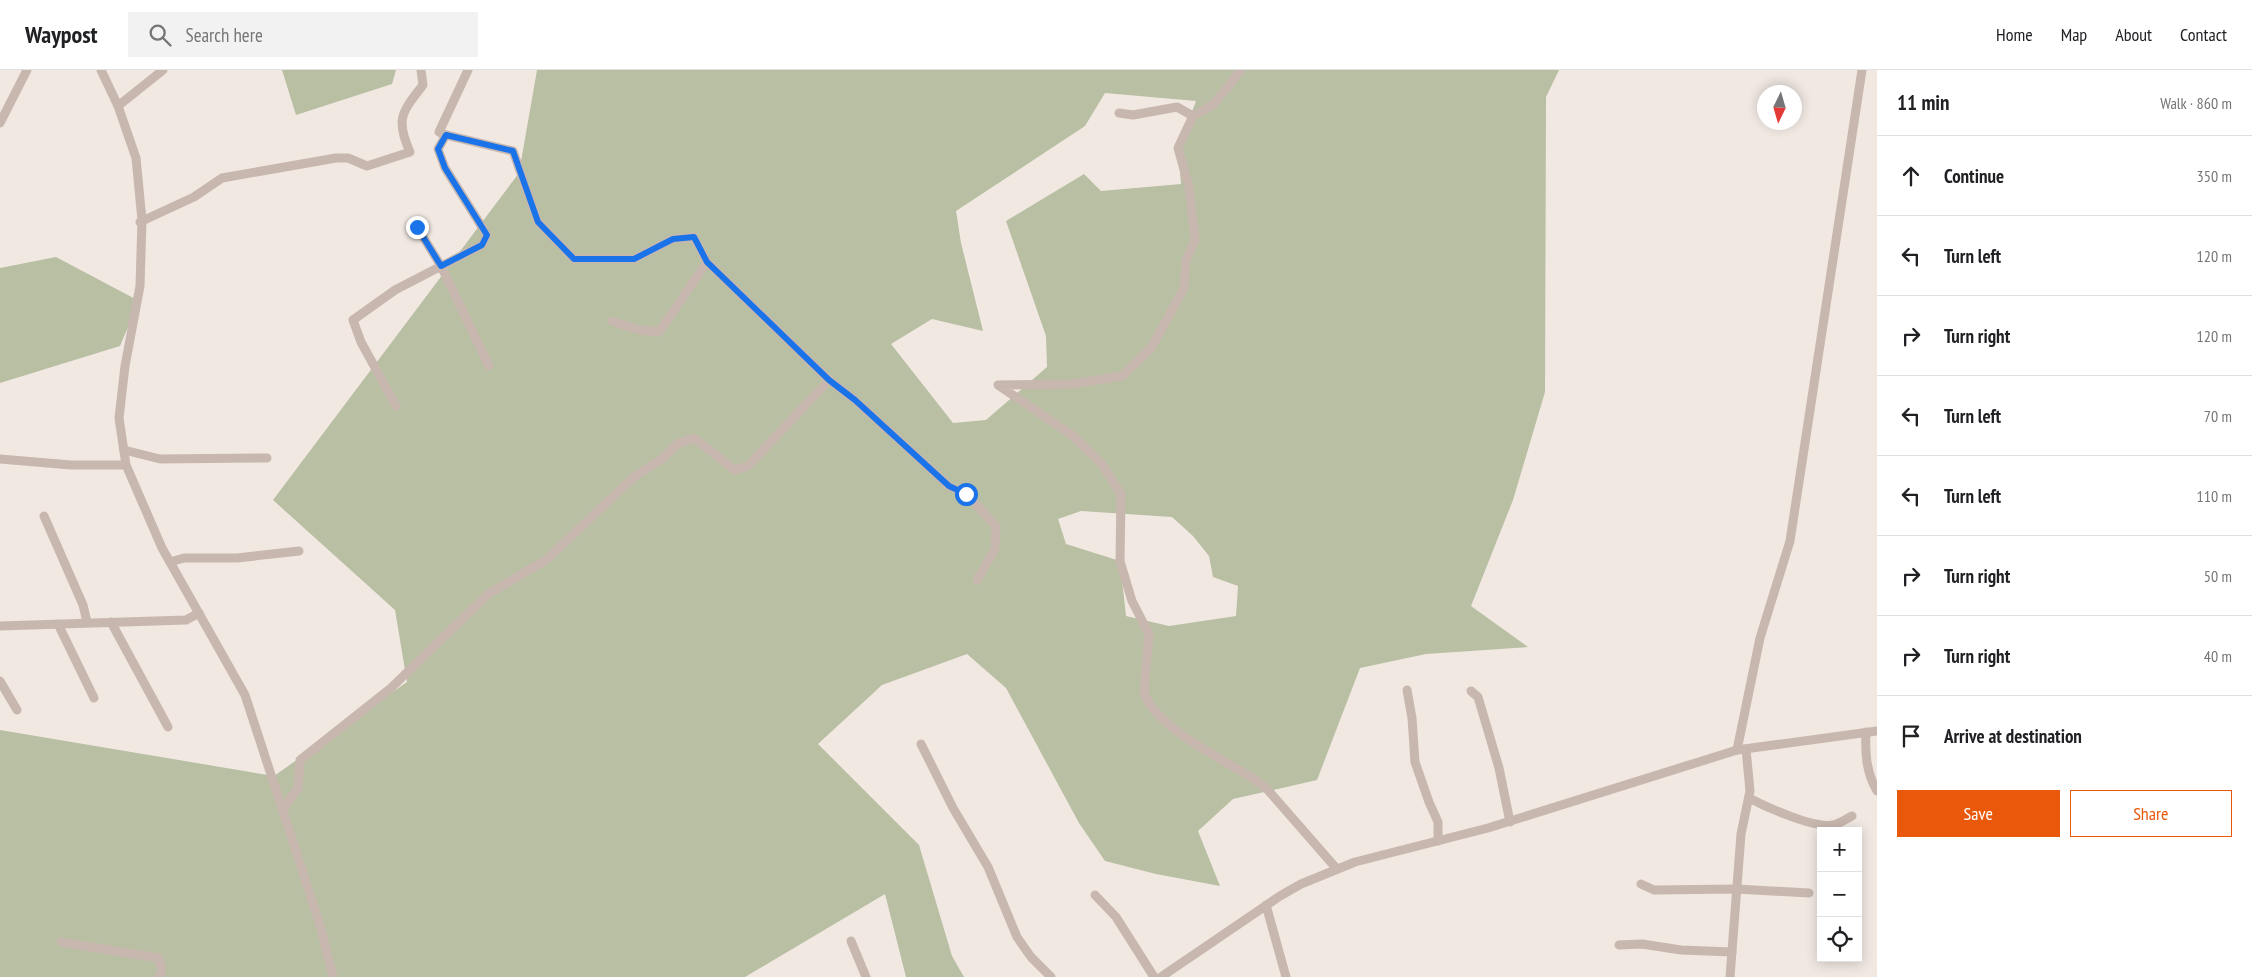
<!DOCTYPE html>
<html lang="en">
<head>
<meta charset="utf-8">
<style>
	body { margin:0; font-family:"PT Sans Narrow",sans-serif; background:#f2f2f2; color:#202124 }
	.controls { position:absolute; right:15px; bottom:15px; display:grid; overflow:hidden; border-radius:0px; box-shadow:0 2px 12px #0003 }
	.controls button { width:45px; height:45px; display:grid; place-items:center; padding:0; border:0; border-bottom:1px solid #e0e0e0; background:#fff; color:#202124; font:25px sans-serif }
	.compass { position:absolute; left:1757px; top:15px; width:45px; height:45px; border-radius:50%; background:#fff; box-shadow:0 2px 12px #0003; rotate:185deg }
	.stop { position:absolute; width:15px; height:15px; margin:-11px; border:4px solid #1a73e8; border-radius:50%; background:#fff }
	.stop.end { background:#1a73e8; border-color:#fff; box-shadow:0 1px 5px #0008 }
	.list { margin:0; padding:0; list-style:none }
	h2 { display:flex; justify-content:space-between; align-items:center; height:65px; margin:0; padding:0 20px; font-size:21px }
	h2 small { font-size:16px; font-weight:400; color:#757577 }
	.list li { display:grid; grid-template-columns:32px 1fr auto; gap:15px; align-items:center; box-sizing:border-box; height:80px; padding:0 20px; border-top:1px solid #e0e0e0 }
	.list b { display:block; font-size:19px; white-space:nowrap }
	.list em { font-size:16px; font-style:normal; color:#757577 }
	.actions { display:flex; gap:10px; padding:15px 20px }
	.actions a { flex:1; padding:11px 0; border:1px solid #ea580c; border-radius:0px; text-align:center; font-size:18px; color:#ea580c }
	.actions .main { background:#ea580c; color:#fff }
	.icon { flex:none; width:28px; height:28px; fill:none; stroke:currentColor; stroke-width:2; stroke-linecap:round; stroke-linejoin:round }
	.map { position:relative; flex:none; width:1877px; height:907px; overflow:hidden }
	header { display:flex; align-items:center; gap:30px; box-sizing:border-box; height:70px; padding:0 25px; background:#fff; border-bottom:1px solid #e0e0e0 }
	header strong { font-size:24px }
	nav { display:flex; gap:28px; margin-inline-start:auto; font-size:18px }
	.search { width:350px; height:45px; background:#f2f2f2; display:flex; align-items:center; gap:12px; box-sizing:border-box; padding:0 18px; border-radius:0px; color:#757577; font-size:19px }
	main { display:flex }
	aside { flex:1; background:#fff }
	.map>svg:first-child { display:block }
	.green { fill:#b9bfa3; fill-rule:evenodd }
	.lines { fill:none; stroke-linecap:round; stroke-linejoin:round }
	.minor { stroke:#c8b7ae; stroke-width:9 }
	.route { stroke:#1a73e8; stroke-width:6 }
</style>
</head>
<body>
<header>
<strong>Waypost</strong>
<div class="search"><svg class="icon" aria-label="search" viewBox="0 0 24 24"><circle cx="10" cy="10" r="6"/><path d="M15 15l6 6"/></svg>Search here</div>
<nav><a>Home</a><a>Map</a><a>About</a><a>Contact</a></nav>
</header>
<main>
<div class="map">
<svg width="1877" height="907" viewBox="0 0 1877 907">
	<rect width="100%" height="100%" fill="#f1e8e2"/>
	<g class="green">
		<polygon points="282,0 396,0 392,14 296,45"/>
		<path d="M537,0H1559L1546,27L1545,322L1513,430L1471,536L1528,577L1426,584L1360,598L1317,710L1233,729L1198,761L1220,816L1156,804L1105,791L1079,753L1006,618L967,584L882,615L818,674L919,775L952,886L964,907H906L885,824L745,907H0V660L274,706L407,612L395,540L273,430L519,103ZM1105,23L1196,31L1178,78L1181,114L1101,121L1084,104L1006,151L1046,266L1047,297L986,350L953,353L891,274L932,249L983,261L961,173L956,141L1085,56ZM1081,441L1172,447L1193,466L1209,486L1213,507L1238,516L1236,546L1169,556L1126,546L1120,491L1066,474L1058,449Z"/>
		<polygon points="56,187 139,231 120,276 0,313 0,198"/>
	</g>
	<g class="lines">
		<g class="minor">
			<polyline points="101,0 118,36 136,88 142,150 140,216 125,296 119,348 126,395 162,478 245,625 320,855 333,907"/>
			<polyline points="468,0 439,62 446,65 513,81 538,152 574,189 634,189 673,169 694,167 707,192 829,310 855,330 949,416 966,424 996,456 995,479 977,510"/>
			<path d="M1241,0L1214,34L1193,46L1178,78L1189,117L1195,170L1186,191L1184,218L1151,278L1122,306L1074,314L998,315L1072,365L1101,393L1121,424L1120,491L1132,531L1149,564L1144,622C1153,656 1224,690 1254,709L1267,719L1336,798"/>
			<polyline points="118,36 163,0"/>
			<polyline points="1119,43 1133,45 1177,37 1193,46"/>
			<polyline points="0,53 27,0"/>
			<path d="M140,152L194,127L222,108L336,88H348L367,96L410,82C395,49 402,42 423,15L421,0"/>
			<polyline points="417,157 441,196 489,296"/>
			<polyline points="612,251 639,260 659,262 707,192"/>
			<polyline points="396,336 361,272 353,250 395,220 482,175 487,165 445,98 438,79 446,65"/>
			<polyline points="124,380 160,389 267,388"/>
			<polyline points="0,389 71,395 126,395"/>
			<polyline points="44,446 83,535 87,552"/>
			<polyline points="170,492 184,488 237,488 299,481"/>
			<polyline points="111,552 168,657"/>
			<polyline points="58,554 94,628"/>
			<polyline points="0,556 186,550 199,543"/>
			<polyline points="0,611 17,640"/>
			<polyline points="1407,620 1412,648 1415,692 1429,732 1438,752 1438,771"/>
			<polyline points="1471,621 1478,627 1499,698 1510,752"/>
			<path d="M1866,662C1865,683 1866,702 1877,721"/>
			<polyline points="921,674 953,738 988,797 1017,867 1031,887 1051,907"/>
			<polyline points="1737,680 1760,568 1790,471 1862,0"/>
			<path d="M1749,728C1766,737 1815,759 1834,755C1840,753 1846,749 1852,746"/>
			<polyline points="282,740 298,718 300,690 391,618 488,524 546,490 635,406 662,389 677,374 694,368 735,400 748,396 829,310"/>
			<polyline points="1641,814 1654,820 1737,819 1809,823"/>
			<polyline points="1095,825 1116,847 1154,907"/>
			<polyline points="1266,835 1286,907"/>
			<polyline points="851,871 866,907"/>
			<polyline points="61,872 159,888 162,901 159,907"/>
			<polyline points="1619,875 1642,874 1681,880 1732,882"/>
			<polyline points="1161,907 1280,826 1301,814 1355,792 1488,758 1737,680 1877,661"/>
			<polyline points="1730,907 1741,764 1750,721 1746,679"/>
		</g>
	</g>
	<g class="lines">
		<polyline class="route" points="417,157 441,196 482,175 487,165 445,98 438,79 446,65 513,81 538,152 574,189 634,189 673,169 694,167 707,192 829,310 855,330 949,416 966,424"/>
	</g>
</svg>
<div class="controls">
<button>+</button>
<button>−</button>
<button><svg class="icon" aria-label="locate" viewBox="0 0 24 24"><circle cx="12" cy="12" r="6"/><path d="M12 2v4M12 18v4M2 12h4M18 12h4"/></svg></button>
</div>
<svg class="compass" viewBox="-18 -18 36 36"><path d="M0-13l5 13h-10z" fill="#e53935"/><path d="M0 13l5-13h-10z" fill="#757577"/></svg>
<div class="stop" style="left:966px;top:424px"></div>
<div class="stop end" style="left:417px;top:157px"></div>
</div>
<aside>
<h2>11 min<small>Walk · 860 m</small></h2>
<ul class="list">
<li><svg class="icon" aria-label="ahead" viewBox="0 0 24 24"><path d="M12 20V5M6 11l6-6 6 6"/></svg><div><b>Continue</b></div><em>350 m</em></li>
<li><svg class="icon" aria-label="left" viewBox="0 0 24 24"><path d="M17 20v-9H6M10 6l-5 5 5 5"/></svg><div><b>Turn left</b></div><em>120 m</em></li>
<li><svg class="icon" aria-label="right" viewBox="0 0 24 24"><path d="M7 20v-9h11M14 6l5 5-5 5"/></svg><div><b>Turn right</b></div><em>120 m</em></li>
<li><svg class="icon" aria-label="left" viewBox="0 0 24 24"><path d="M17 20v-9H6M10 6l-5 5 5 5"/></svg><div><b>Turn left</b></div><em>70 m</em></li>
<li><svg class="icon" aria-label="left" viewBox="0 0 24 24"><path d="M17 20v-9H6M10 6l-5 5 5 5"/></svg><div><b>Turn left</b></div><em>110 m</em></li>
<li><svg class="icon" aria-label="right" viewBox="0 0 24 24"><path d="M7 20v-9h11M14 6l5 5-5 5"/></svg><div><b>Turn right</b></div><em>50 m</em></li>
<li><svg class="icon" aria-label="right" viewBox="0 0 24 24"><path d="M7 20v-9h11M14 6l5 5-5 5"/></svg><div><b>Turn right</b></div><em>40 m</em></li>
<li><svg class="icon" aria-label="arrive" viewBox="0 0 24 24"><path d="M6 21V4h12l-3 4 3 4H6"/></svg><div><b>Arrive at destination</b></div></li>
</ul>
<div class="actions"><a class="main">Save</a><a>Share</a></div>
</aside>
</main>
</body>
</html>
